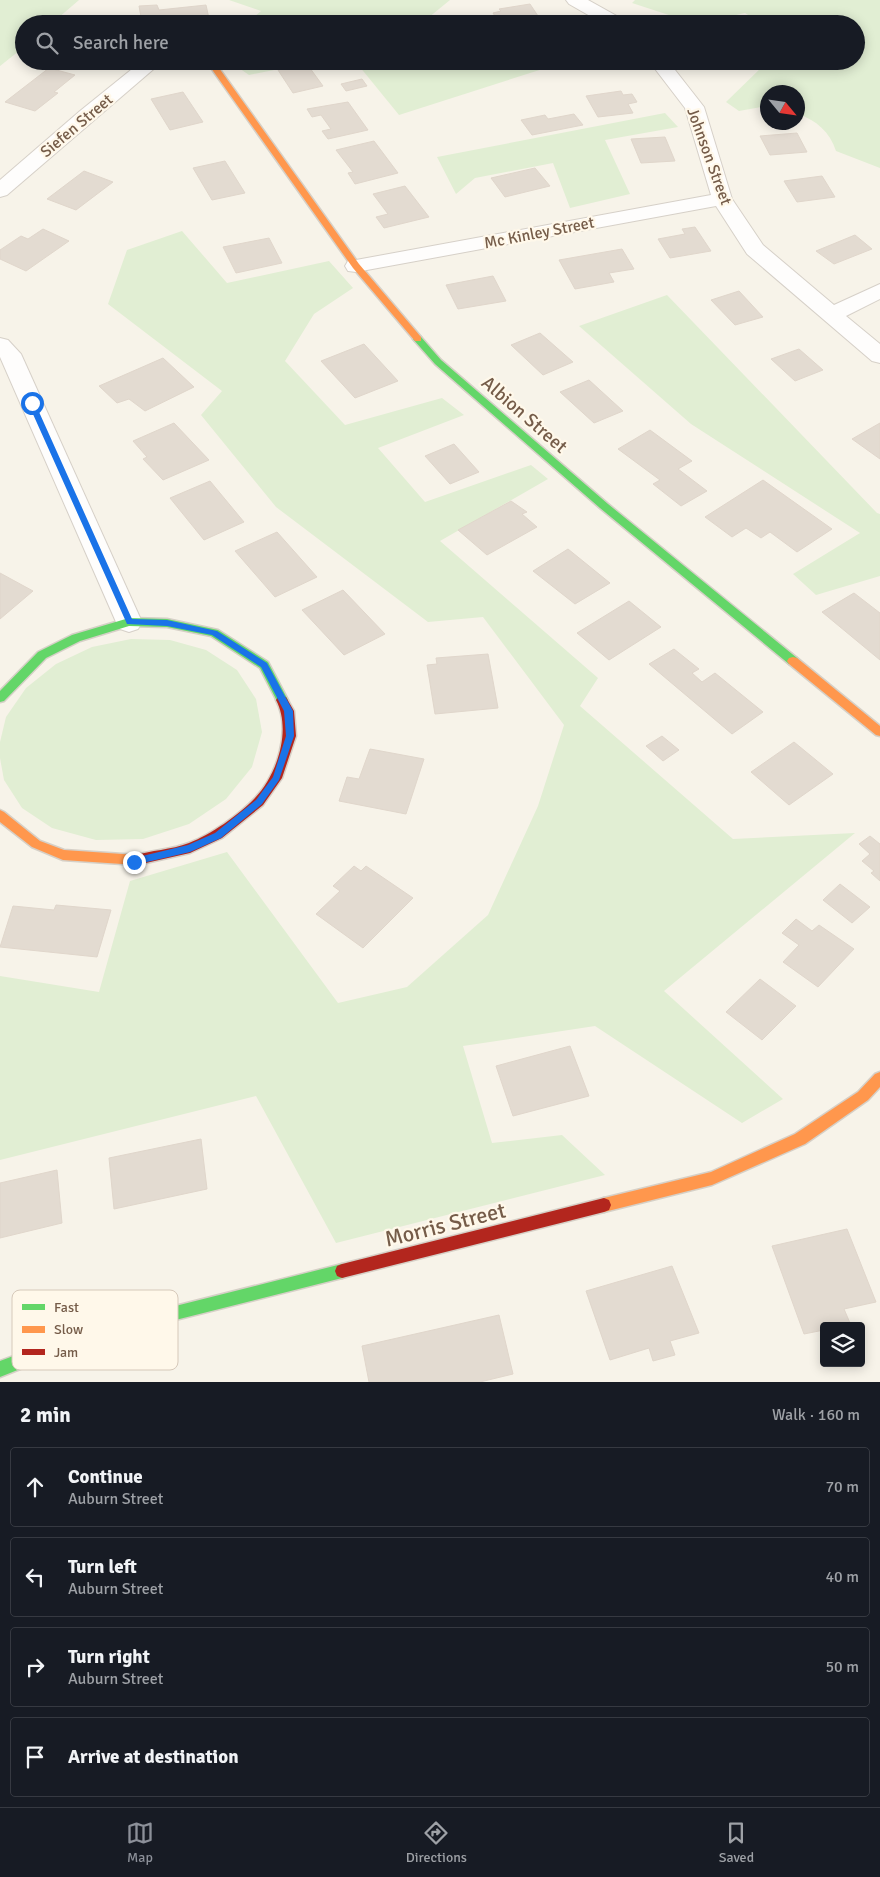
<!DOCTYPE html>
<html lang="en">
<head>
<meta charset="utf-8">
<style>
	body { margin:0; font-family:Signika,sans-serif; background:#20242c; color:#f1f3f6 }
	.controls { position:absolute; right:15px; bottom:15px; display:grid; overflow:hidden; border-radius:5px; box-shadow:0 2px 12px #0003 }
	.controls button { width:45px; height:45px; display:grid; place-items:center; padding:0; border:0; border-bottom:1px solid #363941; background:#171b24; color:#f1f3f6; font:25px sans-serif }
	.compass { position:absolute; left:760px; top:85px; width:45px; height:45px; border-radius:50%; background:#171b24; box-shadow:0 2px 12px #0003; rotate:119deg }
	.stop { position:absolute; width:15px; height:15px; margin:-11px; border:4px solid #1a73e8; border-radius:50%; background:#fff }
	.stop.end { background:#1a73e8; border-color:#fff; box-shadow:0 1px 5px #0008 }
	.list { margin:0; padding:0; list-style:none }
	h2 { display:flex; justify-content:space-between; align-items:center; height:65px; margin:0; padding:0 20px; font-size:21px }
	h2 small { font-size:16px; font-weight:400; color:#9ea1a6 }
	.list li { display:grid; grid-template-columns:32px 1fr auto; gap:15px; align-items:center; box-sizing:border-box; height:80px; margin:0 10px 10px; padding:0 10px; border:1px solid #363941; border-radius:5px }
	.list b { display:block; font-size:19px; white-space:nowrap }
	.list p { margin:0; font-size:16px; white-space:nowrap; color:#9ea1a6 }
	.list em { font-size:16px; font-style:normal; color:#9ea1a6 }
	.icon { flex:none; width:28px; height:28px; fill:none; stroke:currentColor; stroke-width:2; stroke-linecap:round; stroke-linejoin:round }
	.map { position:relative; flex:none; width:880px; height:1382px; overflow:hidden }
	.search { position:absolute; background:#171b24; box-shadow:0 2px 12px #0003; left:15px; right:15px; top:15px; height:55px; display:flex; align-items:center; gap:12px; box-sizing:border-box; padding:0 18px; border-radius:28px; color:#9ea1a6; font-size:19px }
	.sheet { height:425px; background:#171b24 }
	nav { display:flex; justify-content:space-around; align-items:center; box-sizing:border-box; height:70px; border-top:1px solid #363941; background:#171b24; font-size:14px; color:#9ea1a6 }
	nav a { display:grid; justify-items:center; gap:2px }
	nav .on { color:#8c9099 }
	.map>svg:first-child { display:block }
	.green { fill:#e1eed3 }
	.building { fill:#e3dbd1; stroke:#e0d6cb }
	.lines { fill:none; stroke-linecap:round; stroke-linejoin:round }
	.street-casing { stroke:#d6d0c8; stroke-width:2 }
	.fast-casing { stroke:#d6d0c7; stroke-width:3 }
	.slow-casing { stroke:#d6d0c7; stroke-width:3 }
	.jam-casing { stroke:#d6d0c7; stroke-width:3 }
	.street { fill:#fefdfc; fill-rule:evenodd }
	.fast { fill:#63d668; fill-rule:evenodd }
	.slow { fill:#ff974d; fill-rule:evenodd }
	.jam { fill:#b3261e; fill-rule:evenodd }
	.route { fill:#1a73e8 }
	.labels { text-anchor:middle; stroke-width:4.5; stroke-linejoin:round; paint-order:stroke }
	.far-street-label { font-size:16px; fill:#755c49; stroke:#fff8ea }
	.street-label { font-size:19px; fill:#755c49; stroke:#fff8ea }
	.near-street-label { font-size:22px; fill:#755c49; stroke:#fff8ea }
	.key { fill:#fff8ea; stroke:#d6c9ba; stroke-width:1 }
	.key-label { font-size:14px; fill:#755c49 }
</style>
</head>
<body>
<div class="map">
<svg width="880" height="1382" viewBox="0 0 880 1382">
	<rect width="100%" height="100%" fill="#f7f3e9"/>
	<g class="green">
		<polygon points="0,0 79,0 51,24 24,24 24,47 0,66"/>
		<polygon points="229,0 450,0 428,18 437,24 246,24 261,11"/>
		<path d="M635,0H880V168L836,151C830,132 816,120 798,114V92H768L767,106L739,111L726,102L768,61H856V24H762L745,13L710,21L675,17L632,3Z"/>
		<polygon points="229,61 319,61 249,75"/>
		<polygon points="355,61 549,61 549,67 399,115"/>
		<polygon points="665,113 678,127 605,140 630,194 570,208 553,163 475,178 456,194 437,157"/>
		<polygon points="182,231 227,283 329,261 353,288 314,314 285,361 345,425 442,398 464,415 378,448 425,502 531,465 548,479 440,541 598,678 580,706 733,839 855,833 664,991 783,1099 742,1123 595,1026 463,1046 492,1143 562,1135 605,1175 336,1243 256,1096 0,1160 0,976 99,992 130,881 227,852 338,1003 407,987 488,915 538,806 564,725 483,617 428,622 276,507 201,415 222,391 108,304 127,250"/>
		<polygon points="667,295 877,513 880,514 880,576 816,595 793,574 860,533 691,424 579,326"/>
		<polygon points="131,639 170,640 206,650 237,670 256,699 262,732 252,767 226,799 189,824 143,839 96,840 52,828 22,808 4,780 0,758 0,742 6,717 26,688 56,664 92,647"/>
	</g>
	<g class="building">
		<polygon points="530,4 540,19 500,24 493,13 501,11 499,9"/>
		<polygon points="157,5 159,10 206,5 210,23 161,24 160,20 142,22 139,6"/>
		<polygon points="307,64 323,86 293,93 278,70"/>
		<polygon points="49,68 75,75 54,92 58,93 35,111 5,102"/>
		<polygon points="362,79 367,86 346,91 341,84"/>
		<polygon points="621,91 623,95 632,94 637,102 628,104 633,113 598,117 586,96"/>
		<polygon points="183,92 203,122 170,130 151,99"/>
		<polygon points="348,102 368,130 328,139 322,131 331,129 321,115 312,117 307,109"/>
		<polygon points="574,114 583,125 532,135 521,120 545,115 548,119"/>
		<polygon points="797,133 807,152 770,155 760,136"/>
		<polygon points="665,137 675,161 641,163 631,139"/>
		<polygon points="374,141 398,173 355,184 348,173 353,172 336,150"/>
		<polygon points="225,161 245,193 212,200 193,168"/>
		<polygon points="535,168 550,186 505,197 491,178"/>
		<polygon points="84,171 113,182 76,210 47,199"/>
		<polygon points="822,176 835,197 797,202 784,181"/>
		<polygon points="405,186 429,217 384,228 376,217 388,214 373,194"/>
		<polygon points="695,227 711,251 670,258 658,239 685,234 682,229"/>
		<polygon points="43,229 69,241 26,271 0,259 0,250 21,236 28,239"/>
		<polygon points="855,235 872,249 834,264 816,251"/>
		<polygon points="269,238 282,263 236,273 223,247"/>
		<polygon points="622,249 634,269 609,273 614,282 575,289 559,260"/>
		<polygon points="493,276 506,301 458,309 446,285"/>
		<polygon points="739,291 763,317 735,325 711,300"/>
		<polygon points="540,333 573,362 543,375 511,345"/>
		<polygon points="364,344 398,381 355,398 321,361"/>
		<polygon points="799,349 823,370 795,381 771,359"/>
		<polygon points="163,358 194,387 145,411 129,399 117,403 99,386"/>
		<polygon points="589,380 623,411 594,423 560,392"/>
		<polygon points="174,423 209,460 163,480 143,459 147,457 133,441"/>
		<polygon points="880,423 880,459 852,439"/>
		<polygon points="650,430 692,461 678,469 707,491 681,506 653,484 660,480 618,449"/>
		<polygon points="454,444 479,472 450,484 425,456"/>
		<polygon points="763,480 832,529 797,552 770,532 761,538 746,528 732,537 705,517"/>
		<polygon points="210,481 244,522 204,540 170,498"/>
		<polygon points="511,501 527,512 522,514 537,527 487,555 458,530"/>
		<polygon points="277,532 317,577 275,597 235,551"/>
		<polygon points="568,549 610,583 575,604 533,571"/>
		<polygon points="0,573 33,591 0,619"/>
		<polygon points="343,590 385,634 344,655 302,610"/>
		<polygon points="854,593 880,613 880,660 822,612"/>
		<polygon points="629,601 661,627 609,660 577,633"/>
		<polygon points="674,649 699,669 692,673 702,682 715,673 763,712 732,734 649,664"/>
		<polygon points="488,654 498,708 435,714 427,665 437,664 436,658"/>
		<polygon points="662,736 679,750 663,761 646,746"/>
		<polygon points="794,742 833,774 789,805 751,772"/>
		<polygon points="370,749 424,759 406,814 339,801 347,777 359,779"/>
		<polygon points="870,836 880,844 880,881 871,873 874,871 862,861 870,854 859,844"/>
		<polygon points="354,866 361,871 366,866 413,898 363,948 316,914 340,891 333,886"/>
		<polygon points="840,884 870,907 852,923 823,900"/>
		<polygon points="56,905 111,910 97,957 0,947 13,906 54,910"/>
		<polygon points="796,919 812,931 819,925 854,949 818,987 783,962 799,945 782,933"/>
		<polygon points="760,979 796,1006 762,1040 726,1012"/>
		<polygon points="570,1046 589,1096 513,1116 496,1066"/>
		<polygon points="201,1139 207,1189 114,1209 109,1158"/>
		<polygon points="57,1170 62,1223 0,1238 0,1183"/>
		<polygon points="847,1229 876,1302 844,1309 850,1323 824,1326 824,1330 804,1334 772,1246"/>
		<polygon points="672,1266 699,1333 670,1341 675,1355 653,1361 649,1348 610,1360 586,1291"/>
		<polygon points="499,1315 513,1374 480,1382 369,1382 362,1346"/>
	</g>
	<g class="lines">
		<g class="street-casing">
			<g id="street">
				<polygon points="566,0 588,0 624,20 627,24 604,24 569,4"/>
				<polygon points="142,61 163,61 7,195 0,197 0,180 80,111"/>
				<polygon points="649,61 668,61 704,107 732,199 763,245 834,305 880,284 880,299 846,316 880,344 880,363 872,361 747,254 716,206 356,272 348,271 345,266 348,261 356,260 711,195 685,108"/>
				<polygon points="0,338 8,340 21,354 142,622 138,629 129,632 120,629 116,622 0,357"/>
			</g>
		</g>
		<g class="fast-casing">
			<g id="fast">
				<polygon points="418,336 421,337 441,360 608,504 797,658 799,661 797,664 789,664 600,508 435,364 413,339"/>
				<polygon points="129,618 167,619 218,630 268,662 288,700 286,703 278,703 260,668 211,636 167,627 129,626 80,641 46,658 4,701 0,702 0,691 38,652 72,635"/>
				<polygon points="342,1264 347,1266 349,1271 347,1276 342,1278 88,1342 0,1377 0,1361 88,1328"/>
			</g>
		</g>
		<g class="slow-casing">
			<g id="slow">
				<polygon points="206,61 214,61 359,264 421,337 421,341 415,341 353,268"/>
				<polygon points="793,657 797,658 880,726 880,736 876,735 789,664 787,661 789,658"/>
				<polygon points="0,810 4,812 40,841 64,850 137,855 141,856 143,860 141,864 137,865 63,860 32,847 0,822"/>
				<polygon points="880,1072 880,1087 868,1100 805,1144 712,1185 604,1212 599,1210 597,1205 599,1200 604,1198 711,1172 795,1134 858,1092 875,1074"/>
			</g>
		</g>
		<g class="jam-casing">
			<g id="jam">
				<path d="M282,696L286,697L294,711L296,736L282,778L263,805L222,838L190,853L137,865L133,864L131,860L133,856C151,850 171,850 189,843C210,835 239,815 255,798C277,775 292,730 276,700L278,697Z"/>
				<polygon points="604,1198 609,1200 611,1205 609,1210 604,1212 342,1278 337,1276 335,1271 337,1266 342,1264"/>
			</g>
		</g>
		<use href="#street" class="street"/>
		<use href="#fast" class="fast"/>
		<use href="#slow" class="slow"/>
		<use href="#jam" class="jam"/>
	</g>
	<polygon class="route" points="29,402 35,403 132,619 167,620 217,631 267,663 293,711 294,736 279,780 262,804 221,838 190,852 134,865 129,862 134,858 188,845 215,833 256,800 273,777 286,736 284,711 261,667 212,635 167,626 127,624 28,403"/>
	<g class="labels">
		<g class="far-street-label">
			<text transform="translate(76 125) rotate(-40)" y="6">Siefen Street</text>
			<text transform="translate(710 156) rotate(70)" y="6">Johnson Street</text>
			<text transform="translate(539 232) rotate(-11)" y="6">Mc Kinley Street</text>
		</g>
		<g class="street-label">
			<text transform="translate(525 414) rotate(41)" y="7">Albion Street</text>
		</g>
		<g class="near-street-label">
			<text transform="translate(445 1224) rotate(-14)" y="8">Morris Street</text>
		</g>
	</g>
	<rect x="12" y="1290" width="166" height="80" rx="8" class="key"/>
	<rect x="22" y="1304" width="23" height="6" fill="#63d668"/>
	<rect x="22" y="1326" width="23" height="7" fill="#ff974d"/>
	<rect x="22" y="1349" width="23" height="6" fill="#b3261e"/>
	<g class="key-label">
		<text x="54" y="1312">Fast</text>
		<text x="54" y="1334">Slow</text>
		<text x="54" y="1357">Jam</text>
	</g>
</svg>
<div class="controls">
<button><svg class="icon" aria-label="layers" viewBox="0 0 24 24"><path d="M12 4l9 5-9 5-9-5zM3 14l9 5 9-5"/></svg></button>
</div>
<svg class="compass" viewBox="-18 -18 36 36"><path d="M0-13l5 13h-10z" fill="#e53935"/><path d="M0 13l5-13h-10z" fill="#9ea1a6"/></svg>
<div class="stop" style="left:32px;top:403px"></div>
<div class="stop end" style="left:134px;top:862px"></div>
<div class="search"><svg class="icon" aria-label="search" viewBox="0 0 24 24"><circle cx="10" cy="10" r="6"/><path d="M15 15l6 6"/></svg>Search here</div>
</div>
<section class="sheet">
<h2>2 min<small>Walk · 160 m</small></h2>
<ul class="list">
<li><svg class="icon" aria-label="ahead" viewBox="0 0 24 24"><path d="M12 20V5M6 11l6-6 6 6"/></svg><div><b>Continue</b><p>Auburn Street</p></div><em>70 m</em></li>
<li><svg class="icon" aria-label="left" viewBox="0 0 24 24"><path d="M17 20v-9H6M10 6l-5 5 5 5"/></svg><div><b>Turn left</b><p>Auburn Street</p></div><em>40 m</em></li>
<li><svg class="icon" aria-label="right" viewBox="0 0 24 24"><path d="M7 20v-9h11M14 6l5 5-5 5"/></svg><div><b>Turn right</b><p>Auburn Street</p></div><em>50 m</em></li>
<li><svg class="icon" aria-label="arrive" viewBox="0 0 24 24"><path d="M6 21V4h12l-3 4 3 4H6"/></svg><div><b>Arrive at destination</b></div></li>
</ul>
</section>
<nav>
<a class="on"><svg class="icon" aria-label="map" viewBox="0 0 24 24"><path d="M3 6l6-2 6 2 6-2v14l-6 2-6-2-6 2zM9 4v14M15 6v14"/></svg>Map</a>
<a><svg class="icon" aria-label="directions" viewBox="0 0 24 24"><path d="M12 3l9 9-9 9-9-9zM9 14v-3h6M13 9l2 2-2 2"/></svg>Directions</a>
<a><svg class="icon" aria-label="saved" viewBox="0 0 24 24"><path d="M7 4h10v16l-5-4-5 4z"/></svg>Saved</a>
</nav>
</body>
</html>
